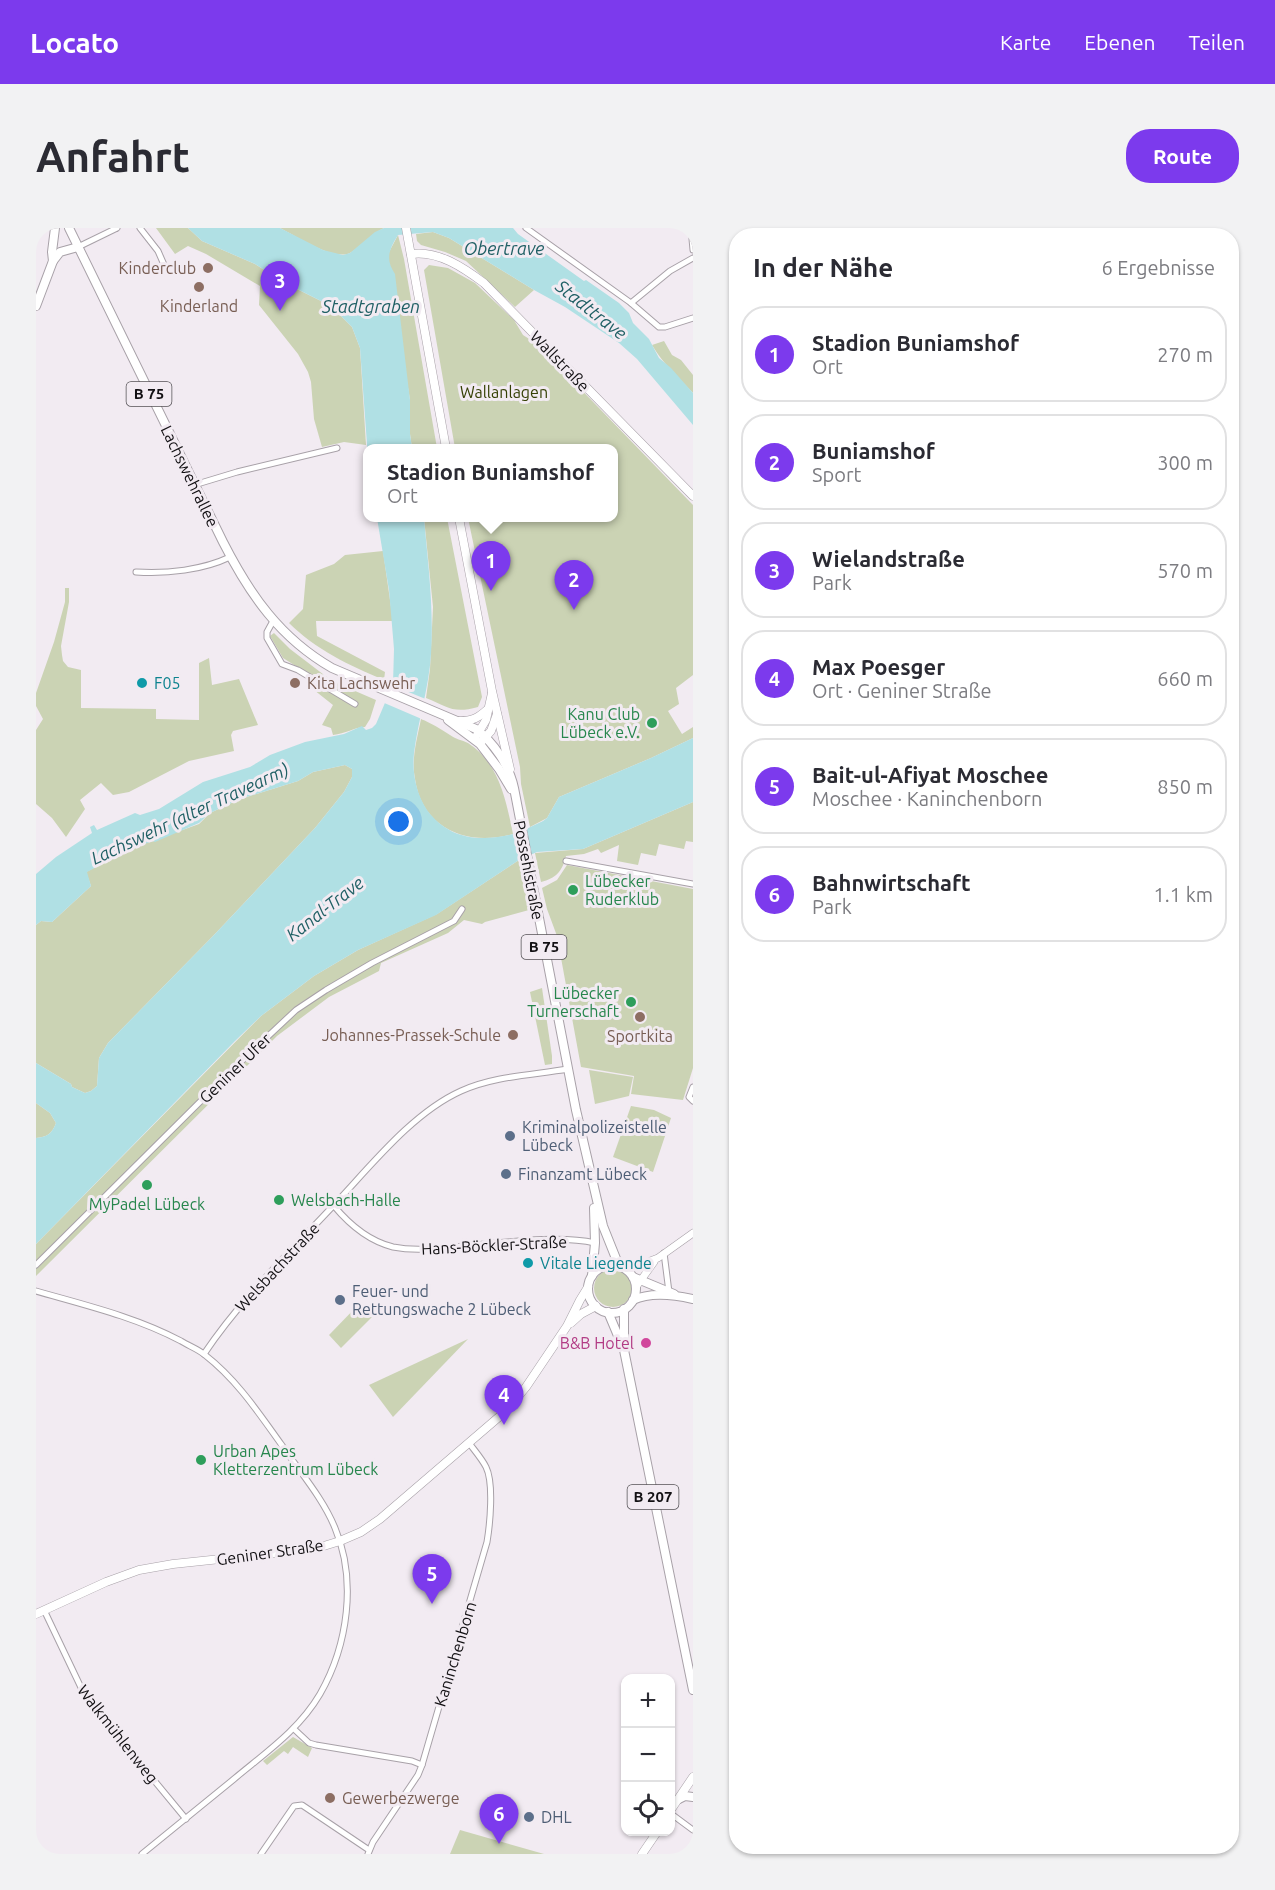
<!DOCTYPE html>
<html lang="de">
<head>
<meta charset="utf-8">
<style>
	body { margin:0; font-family:Ubuntu,sans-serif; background:#f2f2f3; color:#2b2b33 }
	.controls { position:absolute; right:18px; bottom:18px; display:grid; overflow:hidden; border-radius:12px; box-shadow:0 2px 4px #0004 }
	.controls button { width:54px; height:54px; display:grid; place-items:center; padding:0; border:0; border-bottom:2px solid #e1e1e2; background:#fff; color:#2b2b33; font:30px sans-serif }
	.you { position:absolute; left:363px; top:594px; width:21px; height:21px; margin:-15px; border:4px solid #fff; border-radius:50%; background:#1a73e8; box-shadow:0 0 0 9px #1a73e833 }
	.badge { display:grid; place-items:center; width:39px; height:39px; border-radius:50%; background:#7c3aed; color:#fff; font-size:20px; font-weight:700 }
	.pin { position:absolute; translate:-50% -50px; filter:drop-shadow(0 2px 3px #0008) }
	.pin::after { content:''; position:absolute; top:32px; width:21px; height:18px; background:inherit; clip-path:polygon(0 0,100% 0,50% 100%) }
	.popup { position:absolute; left:327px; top:216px; width:255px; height:78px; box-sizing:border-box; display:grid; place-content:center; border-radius:12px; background:#fff; filter:drop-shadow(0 2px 4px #0005); font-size:20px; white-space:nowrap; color:#7c7c81 }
	.popup b { font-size:22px; color:#2b2b33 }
	.popup::after { content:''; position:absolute; left:50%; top:100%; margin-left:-12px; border:12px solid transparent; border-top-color:#fff }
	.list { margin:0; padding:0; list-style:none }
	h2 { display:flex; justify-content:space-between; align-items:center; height:78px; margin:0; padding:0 24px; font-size:26px }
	h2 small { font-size:20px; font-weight:400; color:#7c7c81 }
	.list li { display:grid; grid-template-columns:39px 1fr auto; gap:18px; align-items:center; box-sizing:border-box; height:96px; margin:0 12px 12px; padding:0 12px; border:2px solid #e1e1e2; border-radius:24px }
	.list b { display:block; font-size:22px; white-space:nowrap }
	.list p { margin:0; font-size:20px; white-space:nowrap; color:#7c7c81 }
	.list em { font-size:20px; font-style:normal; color:#7c7c81 }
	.icon { flex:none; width:33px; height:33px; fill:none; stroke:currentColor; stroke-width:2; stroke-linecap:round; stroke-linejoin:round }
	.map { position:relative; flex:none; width:657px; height:1626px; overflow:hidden; border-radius:24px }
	header { display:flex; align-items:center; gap:36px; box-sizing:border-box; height:84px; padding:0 30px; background:#7c3aed; color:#fff }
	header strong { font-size:28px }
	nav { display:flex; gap:33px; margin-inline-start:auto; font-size:21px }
	.intro { display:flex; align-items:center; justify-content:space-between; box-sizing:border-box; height:144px; padding:0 36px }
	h1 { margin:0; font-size:42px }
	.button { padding:15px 27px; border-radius:24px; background:#7c3aed; color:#fff; font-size:21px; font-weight:700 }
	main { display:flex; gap:36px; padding:0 36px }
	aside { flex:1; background:#fff; border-radius:24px; box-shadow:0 2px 4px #0004 }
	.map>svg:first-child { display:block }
	.green { fill:#cbd3b4 }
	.water { fill:#b0e0e4 }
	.pier { fill:#f2ebf2 }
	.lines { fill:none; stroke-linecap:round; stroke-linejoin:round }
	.minor-casing { stroke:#a8a1a8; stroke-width:7 }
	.tertiary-casing { stroke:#a8a1a8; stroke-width:8 }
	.secondary-casing { stroke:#a8a1a8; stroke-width:9 }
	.primary-casing { stroke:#a8a1a8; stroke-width:10 }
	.minor { stroke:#fff; stroke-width:5 }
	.tertiary { stroke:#fff; stroke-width:7 }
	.secondary { stroke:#fff; stroke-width:8 }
	.primary { stroke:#fff; stroke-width:8 }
	.education-dot { fill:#8d6e63; stroke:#f2ebf2; stroke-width:2 }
	.culture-dot { fill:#0f9aa8; stroke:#f2ebf2; stroke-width:2 }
	.leisure-dot { fill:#2e9e5b; stroke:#f2ebf2; stroke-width:2 }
	.service-dot { fill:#5c6f8a; stroke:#f2ebf2; stroke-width:2 }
	.hotel-dot { fill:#d1479c; stroke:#f2ebf2; stroke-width:2 }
	.labels { text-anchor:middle; stroke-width:6; stroke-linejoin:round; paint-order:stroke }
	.shield { fill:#f2ebf2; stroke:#555256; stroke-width:1.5 }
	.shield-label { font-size:15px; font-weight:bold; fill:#121013 }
	.education-label { font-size:16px; fill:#785e54; stroke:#f2ebf2; text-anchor:end }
	.street-label { font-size:16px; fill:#121013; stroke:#f2ebf2 }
	.park-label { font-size:16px; fill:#354004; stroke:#f2ebf2 }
	.culture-label { font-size:16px; fill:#0d838f; stroke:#f2ebf2; text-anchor:start }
	.leisure-label { font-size:16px; fill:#27864d; stroke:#f2ebf2; text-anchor:start }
	.service-label { font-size:16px; fill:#4e5e75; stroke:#f2ebf2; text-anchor:start }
	.hotel-label { font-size:16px; fill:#b23c85; stroke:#f2ebf2; text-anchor:end }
	.water-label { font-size:18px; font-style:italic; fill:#206065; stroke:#f2ebf2 }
</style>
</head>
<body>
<header>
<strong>Locato</strong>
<nav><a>Karte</a><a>Ebenen</a><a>Teilen</a></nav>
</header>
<div class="intro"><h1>Anfahrt</h1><a class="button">Route</a></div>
<main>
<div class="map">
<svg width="657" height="1626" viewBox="0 0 657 1626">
	<rect width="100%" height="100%" fill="#f2ebf2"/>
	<g class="green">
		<polygon points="120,0 152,0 166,13 219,36 249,55 291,76 300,83 316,99 324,120 330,217 308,214 286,219 278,191 275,154 272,144 262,126 223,77 224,58 170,26 152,18 139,26"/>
		<path d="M244,0H348C335,6 326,18 314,25C297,33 260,8 244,0Z"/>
		<polygon points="397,4 413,10 498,62 479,79 430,33 409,24 385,17 381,13 380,6"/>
		<polygon points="362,7 368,31 401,220 376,220 374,206 374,172 352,36 353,24"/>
		<polygon points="393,37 412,40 439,55 478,92 487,107 501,116 657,277 657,447 640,460 643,476 632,483 646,506 657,499 657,510 615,530 523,569 511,590 494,599 485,556 484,539 432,290 578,290 578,220 419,220 388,42"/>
		<path d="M628,113L636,127L645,132L657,147V165C642,149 627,136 616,117Z"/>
		<path d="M388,290H411L446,469L442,479C417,486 412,479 390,470L394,441L397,379Z"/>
		<path d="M347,323L357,393H280L281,408L349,444L348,452C314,438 279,421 253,395L267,381L270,347L298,336L309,327Z"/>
		<polygon points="29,360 33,360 33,374 25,418 26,427 27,433 32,439 45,442 45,480 120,481 120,491 163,492 163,435 173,430 176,457 203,451 222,497 197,503 195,507 198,523 153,533 93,564 77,567 65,555 44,572 49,581 30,609 16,590 0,576 0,502 7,491 0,478 0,465 18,414 29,374"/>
		<path d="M238,405L254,421L296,453L340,472L334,491L329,499C319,499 309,506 297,507L295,500L286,497L297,477L273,458L271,445L247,430L234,408Z"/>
		<path d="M385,491C397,496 403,500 414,507C419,511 426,512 432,515C463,535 470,572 477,606C432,619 386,601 379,551C375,531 381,511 385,491Z"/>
		<polygon points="309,537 316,541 316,549 308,564 279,600 178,707 72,815 63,830 61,858 55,863 49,865 36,859 35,856 0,835 0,697 5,693 16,694 55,658 50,644 94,621 163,596 174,585 204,571 262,553 277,544"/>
		<path d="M657,574V614L650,613L648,621L623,616L620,628L605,625L602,637L581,633L583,617L565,625L562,621L548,626L530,628C526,644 520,650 505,654L499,625L547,621Z"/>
		<polygon points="483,632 493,682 449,694 446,696 428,692 412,705 345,735 343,743 293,769 241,808 0,1048 0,1016 225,788 278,748 322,722 401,686"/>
		<polygon points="531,637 657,661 657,840 647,872 595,866 598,848 545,839 521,708 511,681 506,660 521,652"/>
		<polygon points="506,760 516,828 516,836 509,837 494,764"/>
		<polygon points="553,842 597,849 593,868 559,876"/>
		<path d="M0,875L14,885L20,895C16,906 11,909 0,910Z"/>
		<polygon points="595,878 618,882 635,890 617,944 577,929"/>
		<circle cx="577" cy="1060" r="19"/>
		<polygon points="325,1074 338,1087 305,1120 293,1107"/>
		<polygon points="432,1111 357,1189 333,1157"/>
		<polygon points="257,1509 276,1520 272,1529 257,1519 252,1526 248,1523 231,1537 227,1533"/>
		<polygon points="424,1602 508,1626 414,1626"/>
	</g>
	<g class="water">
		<path d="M152,0H244L287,22L307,27L314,25L339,4L348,0H477L482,6L548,53L550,52L583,75L593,85L597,95L613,111L623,130L635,140L657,165V197L601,131L583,115L529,79L498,62L413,10L397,4L362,7C353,22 349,31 359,46L374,172V206L376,220H332V230L324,120L316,99L300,83L291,76L249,55L219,36L166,13Z"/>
		<path d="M341,290H388C392,336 398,380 395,426C393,460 382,492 378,525C376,545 380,565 391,582C412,610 440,614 473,607C484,605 496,598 507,593L511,590L523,569L615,530L657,510V574L547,621L501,624L483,632L400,687L322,722L278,748L225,788L199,813L0,1016V910C11,909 16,906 20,895L14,885L0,875V835L35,856L36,859L49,865L55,863L61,858L63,830L72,815L178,707L279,600L308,564L316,549V541L309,537L277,544L262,553L204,571L174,585L163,595L119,614L117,613L94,621L51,644L55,658L16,694L5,693L0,697V646L20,629L56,605L54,599L58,597L61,602L99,585L104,587L123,581L167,554L214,539L234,527L269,514L308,506L326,498L330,502L336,500L340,496L357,456L358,421L353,362Z"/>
	</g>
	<polygon class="pier" points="353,456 392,472 388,492 346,474"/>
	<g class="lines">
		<g class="minor-casing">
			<g id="minor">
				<polyline points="104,0 122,23 129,39"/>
				<polyline points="490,0 595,75 623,99 629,99 657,90"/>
				<polyline points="655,0 657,22"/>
				<polyline points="42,19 81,0"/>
				<polyline points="595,75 634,43 657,30"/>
				<polyline points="158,257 201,244 301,220"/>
				<path d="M100,344C131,346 167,342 194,329"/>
				<polyline points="237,393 231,404 231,410 246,436 262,442 319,476"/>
				<polyline points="530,633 657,656"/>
				<polyline points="657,859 653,869 657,873"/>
				<path d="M298,978C313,996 333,1013 357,1019C377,1023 397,1021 417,1019C459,1016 519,1006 559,1015"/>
				<polyline points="628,1025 633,1064"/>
				<polyline points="0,1037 197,841 260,782 290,762 336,735 418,693 426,681"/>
				<path d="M0,1063C49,1077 100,1089 145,1113C153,1118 162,1121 169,1127C201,1152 222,1184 245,1216C263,1243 287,1270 299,1300C321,1352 312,1417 284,1466C263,1502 229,1525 198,1551C167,1576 137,1601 106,1626"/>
				<path d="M168,1126C205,1071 252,1026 297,978C334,939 376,885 425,863C458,848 497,847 532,841"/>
				<polyline points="8,1382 50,1470 150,1591"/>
				<polyline points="258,1501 273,1515 280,1517 376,1533 386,1537"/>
				<polyline points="634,1585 657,1602"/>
				<polyline points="225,1626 258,1578 266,1577 333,1622"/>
				<path d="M332,1626L337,1614L382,1547L386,1537L451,1314C454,1296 458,1255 450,1239C446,1231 439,1223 433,1215"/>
			</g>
		</g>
		<g class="tertiary-casing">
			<g id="tertiary">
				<polyline points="591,1042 622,1030 657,1005"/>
				<polyline points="600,1059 618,1034"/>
			</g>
		</g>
		<g class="secondary-casing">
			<g id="secondary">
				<polyline points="370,0 410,220"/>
				<path d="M375,26C402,22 428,40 448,55L657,268"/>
				<polyline points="423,290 456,463 474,541"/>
				<path d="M423,493C437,493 442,490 452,481"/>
				<polyline points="441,507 450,492 456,465"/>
				<polyline points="445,514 455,503 461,486"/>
				<polyline points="535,1095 545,1086 560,1078"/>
				<polyline points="0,1386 70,1354 103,1342 137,1336 278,1321 304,1313 325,1304 344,1291 471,1182 490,1159 531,1098 544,1072 552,1059"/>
				<polyline points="634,1583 657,1549"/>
				<polyline points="606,1626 621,1604"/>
			</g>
		</g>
		<g class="primary-casing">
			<g id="primary">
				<path d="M33,0L187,314C214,367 244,410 296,440L440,501C458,515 473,537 478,560L540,882L567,998L583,1038"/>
				<polyline points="17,33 24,24 42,19"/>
				<polyline points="0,78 17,33 16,24 19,0"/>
				<polyline points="412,492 444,516 463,541 475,561"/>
				<circle cx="576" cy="1061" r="24"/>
				<polyline points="556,1048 559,1015 558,980"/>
				<polyline points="597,1049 638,1066"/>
				<path d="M597,1072C614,1064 639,1067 657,1071"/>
				<polyline points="572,1084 588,1122 657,1462"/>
				<polyline points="588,1118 588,1081"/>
				<polyline points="643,1571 649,1568 657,1569"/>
			</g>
		</g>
		<use href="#minor" class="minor"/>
		<use href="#tertiary" class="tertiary"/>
		<use href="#secondary" class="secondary"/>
		<use href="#primary" class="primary"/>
	</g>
	<g class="education-dot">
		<circle cx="172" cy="40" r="6"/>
		<circle cx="163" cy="59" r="6"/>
		<circle cx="259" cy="455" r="6"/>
		<circle cx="604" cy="789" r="6"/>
		<circle cx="477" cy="807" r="6"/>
		<circle cx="294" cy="1570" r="6"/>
	</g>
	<g class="culture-dot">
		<circle cx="106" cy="455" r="6"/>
		<circle cx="492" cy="1035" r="6"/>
	</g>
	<g class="leisure-dot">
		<circle cx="616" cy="495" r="6"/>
		<circle cx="537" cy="662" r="6"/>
		<circle cx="595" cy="774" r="6"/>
		<circle cx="111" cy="957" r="6"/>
		<circle cx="243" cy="972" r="6"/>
		<circle cx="165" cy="1232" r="6"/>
	</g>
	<g class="service-dot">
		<circle cx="474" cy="908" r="6"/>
		<circle cx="470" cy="946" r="6"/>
		<circle cx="304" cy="1072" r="6"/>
		<circle cx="493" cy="1589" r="6"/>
	</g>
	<circle class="hotel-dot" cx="610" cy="1115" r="6"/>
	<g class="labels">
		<g class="shield">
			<rect x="90.5" y="154" width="45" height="24" rx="4.5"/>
			<rect x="485.5" y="707" width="45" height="24" rx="4.5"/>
			<rect x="591.5" y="1257" width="51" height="24" rx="4.5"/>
		</g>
		<g class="shield-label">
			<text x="113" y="171">B 75</text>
			<text x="508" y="724">B 75</text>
			<text x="617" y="1274">B 207</text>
		</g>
		<g class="education-label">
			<text x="160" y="46">Kinderclub</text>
			<text x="163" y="84" text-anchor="middle">Kinderland</text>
			<text x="271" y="461" text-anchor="start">Kita Lachswehr</text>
			<text x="465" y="813">Johannes-Prassek-Schule</text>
			<text x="604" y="814" text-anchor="middle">Sportkita</text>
			<text x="306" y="1576" text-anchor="start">Gewerbezwerge</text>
		</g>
		<g class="street-label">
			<text transform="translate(524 133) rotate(46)" y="6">Wallstraße</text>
			<text transform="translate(154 248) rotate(64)" y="6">Lachswehrallee</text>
			<text transform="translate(493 642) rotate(79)" y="6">Possehlstraße</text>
			<text transform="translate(199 840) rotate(-44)" y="6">Geniner Ufer</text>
			<text transform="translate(458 1017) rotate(-3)" y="6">Hans-Böckler-Straße</text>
			<text transform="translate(241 1039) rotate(-47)" y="6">Welsbachstraße</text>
			<text transform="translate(234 1324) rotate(-8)" y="6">Geniner Straße</text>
			<text transform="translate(419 1426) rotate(-73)" y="6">Kaninchenborn</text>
			<text transform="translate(82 1506) rotate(52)" y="6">Walkmühlenweg</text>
		</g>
		<g class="park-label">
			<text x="468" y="170">Wallanlagen</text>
		</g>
		<g class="culture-label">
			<text x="118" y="461">F05</text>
			<text x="504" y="1041">Vitale Liegende</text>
		</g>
		<g class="leisure-label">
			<text x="604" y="492" text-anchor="end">Kanu Club<tspan x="604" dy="18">Lübeck e.V.</tspan></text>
			<text x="549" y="659">Lübecker<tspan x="549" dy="18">Ruderklub</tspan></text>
			<text x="583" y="771" text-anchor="end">Lübecker<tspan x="583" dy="18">Turnerschaft</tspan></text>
			<text x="255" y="978">Welsbach-Halle</text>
			<text x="111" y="982" text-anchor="middle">MyPadel Lübeck</text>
			<text x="177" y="1229">Urban Apes<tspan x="177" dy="18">Kletterzentrum Lübeck</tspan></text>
		</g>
		<g class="service-label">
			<text x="486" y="905">Kriminalpolizeistelle<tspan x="486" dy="18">Lübeck</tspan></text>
			<text x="482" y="952">Finanzamt Lübeck</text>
			<text x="316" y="1069">Feuer- und<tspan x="316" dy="18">Rettungswache 2 Lübeck</tspan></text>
			<text x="505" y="1595">DHL</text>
		</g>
		<g class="hotel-label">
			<text x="598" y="1121">B&amp;B Hotel</text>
		</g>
		<g class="water-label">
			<text x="468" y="27">Obertrave</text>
			<text x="335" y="85">Stadtgraben</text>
			<text transform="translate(555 82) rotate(38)" y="6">Stadttrave</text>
			<text transform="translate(154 586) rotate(-25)" y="6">Lachswehr (alter Travearm)</text>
			<text transform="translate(289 681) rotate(-38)" y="6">Kanal-Trave</text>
		</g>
	</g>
</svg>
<div class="controls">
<button>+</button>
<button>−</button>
<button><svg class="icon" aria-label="locate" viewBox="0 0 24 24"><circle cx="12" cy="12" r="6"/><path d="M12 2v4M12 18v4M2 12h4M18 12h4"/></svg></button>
</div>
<div class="you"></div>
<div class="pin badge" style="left:455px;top:363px">1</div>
<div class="popup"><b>Stadion Buniamshof</b>Ort</div>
<div class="pin badge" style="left:538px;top:382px">2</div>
<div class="pin badge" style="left:244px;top:83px">3</div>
<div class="pin badge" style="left:468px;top:1197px">4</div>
<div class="pin badge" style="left:396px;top:1376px">5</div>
<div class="pin badge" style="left:463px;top:1616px">6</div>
</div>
<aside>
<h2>In der Nähe<small>6 Ergebnisse</small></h2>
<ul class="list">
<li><span class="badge">1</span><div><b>Stadion Buniamshof</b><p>Ort</p></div><em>270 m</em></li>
<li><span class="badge">2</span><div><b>Buniamshof</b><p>Sport</p></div><em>300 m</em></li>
<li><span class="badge">3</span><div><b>Wielandstraße</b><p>Park</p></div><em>570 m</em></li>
<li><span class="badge">4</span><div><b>Max Poesger</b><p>Ort · Geniner Straße</p></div><em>660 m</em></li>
<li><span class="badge">5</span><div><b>Bait-ul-Afiyat Moschee</b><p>Moschee · Kaninchenborn</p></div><em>850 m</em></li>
<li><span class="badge">6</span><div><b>Bahnwirtschaft</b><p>Park</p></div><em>1.1 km</em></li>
</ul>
</aside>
</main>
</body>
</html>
